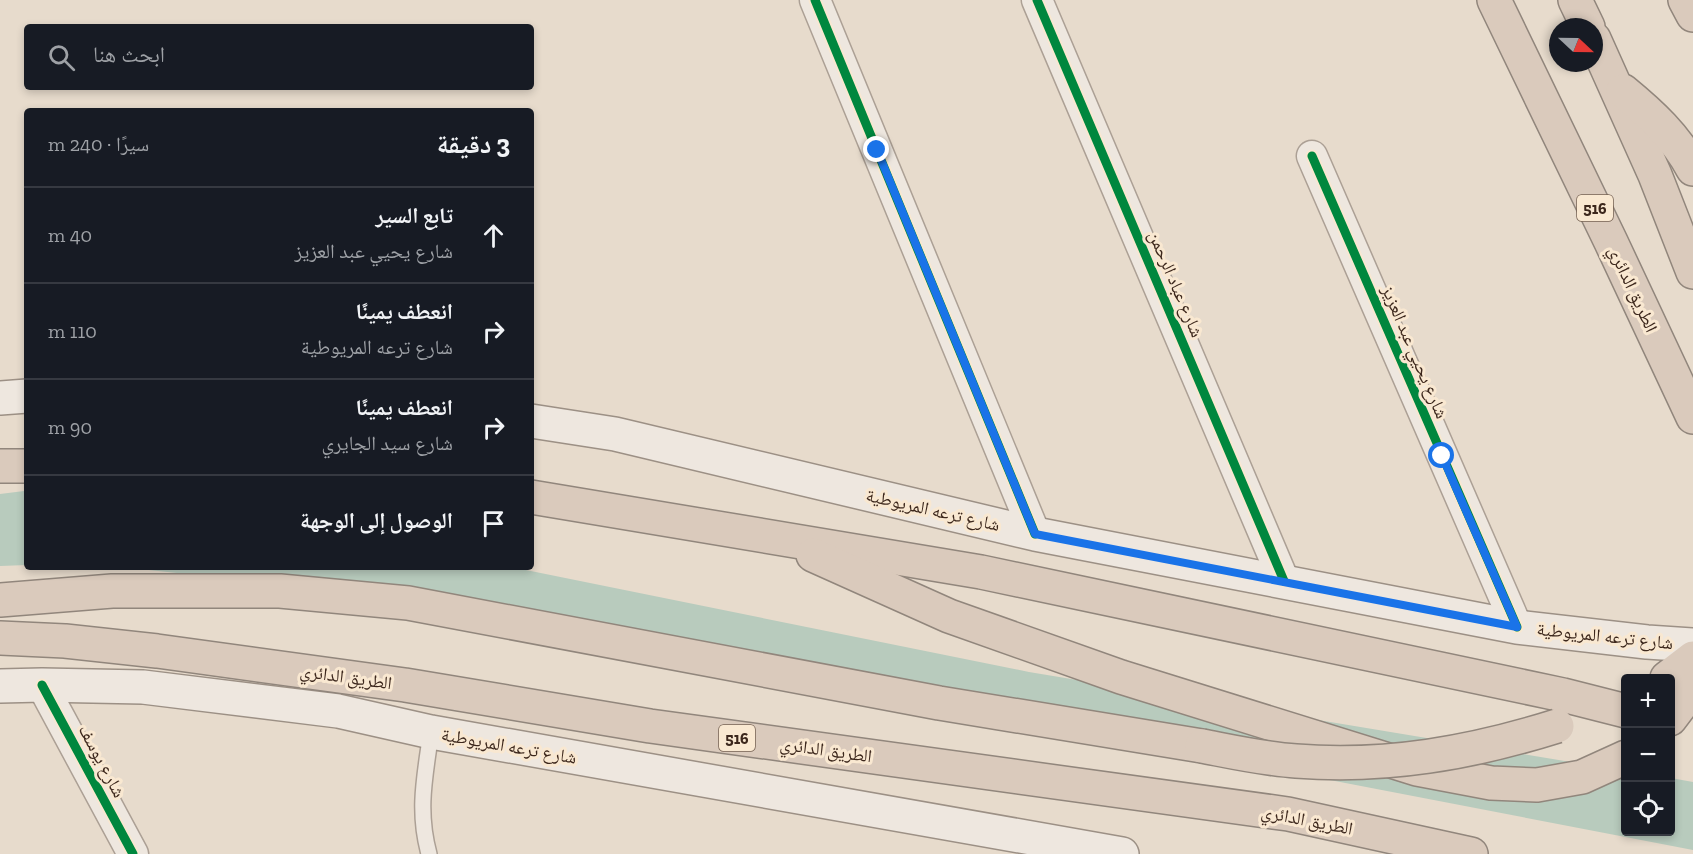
<!DOCTYPE html>
<html lang="ar">
<head>
<meta charset="utf-8">
<style>
	body { margin:0; font-family:"Zilla Slab","Noto Naskh Arabic",serif; background:#20242c; color:#f1f3f6; direction:rtl }
	.controls { position:absolute; right:18px; bottom:18px; display:grid; overflow:hidden; border-radius:6px; box-shadow:0 3px 9px #0003 }
	.controls button { width:54px; height:54px; display:grid; place-items:center; padding:0; border:0; border-bottom:2px solid #363941; background:#171b24; color:#f1f3f6; font:30px sans-serif }
	.compass { position:absolute; left:1549px; top:18px; width:54px; height:54px; border-radius:50%; background:#171b24; box-shadow:0 3px 9px #0003; rotate:112deg }
	.stop { position:absolute; width:18px; height:18px; margin:-14px; border:4px solid #1a73e8; border-radius:50%; background:#fff }
	.stop.end { background:#1a73e8; border-color:#fff; box-shadow:0 2px 6px #0008 }
	.list { margin:0; padding:0; list-style:none }
	h2 { display:flex; justify-content:space-between; align-items:center; height:78px; margin:0; padding:0 24px; font-size:26px }
	h2 small { font-size:20px; font-weight:400; color:#9ea1a6 }
	.list li { display:grid; grid-template-columns:39px 1fr auto; gap:18px; align-items:center; box-sizing:border-box; height:96px; padding:0 24px; border-top:2px solid #363941 }
	.list b { display:block; font-size:22px; white-space:nowrap }
	.list p { margin:0; font-size:20px; white-space:nowrap; color:#9ea1a6 }
	.list em { font-size:20px; font-style:normal; color:#9ea1a6 }
	.icon { flex:none; width:33px; height:33px; fill:none; stroke:currentColor; stroke-width:2; stroke-linecap:round; stroke-linejoin:round }
	.map { position:relative; flex:none; width:1693px; height:854px; overflow:hidden; direction:ltr }
	.search { position:absolute; background:#171b24; box-shadow:0 3px 9px #0003; left:24px; top:24px; width:510px; height:66px; display:flex; align-items:center; gap:15px; box-sizing:border-box; padding:0 21px; border-radius:6px; color:#9ea1a6; font-size:22px }
	.panel { position:absolute; background:#171b24; box-shadow:0 3px 9px #0003; left:24px; top:108px; width:510px; height:462px; border-radius:6px; direction:rtl }
	.map>svg:first-child { display:block }
	.water { fill:#b8cbbd }
	.lines { fill:none; stroke-linecap:round; stroke-linejoin:round }
	.lane-casing { stroke:#aca095; stroke-width:18 }
	.street-casing { stroke:#aca095; stroke-width:33 }
	.secondary-casing { stroke:#9c9085; stroke-width:36 }
	.highway-casing { stroke:#91867c; stroke-width:36 }
	.lane { stroke:#eee7df; stroke-width:15 }
	.street { stroke:#eee7df; stroke-width:30 }
	.secondary { stroke:#eee7df; stroke-width:33 }
	.highway { stroke:#dacabc; stroke-width:33 }
	.highway-bridge-casing { stroke:#91867c; stroke-width:36; stroke-linecap:butt }
	.highway-bridge { stroke:#dacabc; stroke-width:33 }
	.cycleway-casing { stroke:#f9e8d1; stroke-width:13 }
	.cycleway { stroke:#00873e; stroke-width:9 }
	.route { stroke:#1a73e8; stroke-width:8 }
	.labels { text-anchor:middle; stroke-width:6; stroke-linejoin:round; paint-order:stroke }
	.shield { fill:#f9e8d1; stroke:#756152; stroke-width:1.5 }
	.shield-label { font-size:16px; font-weight:bold; fill:#3c271c }
	.street-label { font-size:18px; fill:#3c271c; stroke:#f9e8d1 }
</style>
</head>
<body>
<div class="map">
<svg width="1693" height="854" viewBox="0 0 1693 854">
	<rect width="100%" height="100%" fill="#e7dbcc"/>
	<g class="water">
		<polygon points="24,491 27,491 27,565 0,566 0,494"/>
		<polygon points="121,567 511,567 1029,672 1625,771 1626,832 1670,832 1671,778 1693,782 1693,850 355,592"/>
	</g>
	<g class="lines">
		<g class="lane-casing">
			<path id="lane" d="M429,854C417,810 425,776 431,732"/>
		</g>
		<g class="street-casing">
			<g id="street">
				<polyline points="815,0 1035,534"/>
				<polyline points="1037,0 1284,581"/>
				<polyline points="1312,156 1517,627"/>
				<polyline points="42,685 133,854"/>
			</g>
		</g>
		<g class="secondary-casing">
			<g id="secondary">
				<polyline points="0,398 27,396"/>
				<polyline points="531,421 615,434 1035,534 1517,627 1647,642 1693,645"/>
				<polyline points="0,686 42,685 143,687 338,711 431,732 1122,854"/>
			</g>
		</g>
		<g class="highway-casing">
			<g id="highway">
				<polyline points="1494,0 1611,242 1693,417"/>
				<polyline points="1575,0 1588,27"/>
				<polyline points="1685,0 1693,15"/>
				<polyline points="1594,39 1655,175 1693,272"/>
				<path d="M1623,91C1651,114 1676,137 1693,169"/>
				<polyline points="0,466 27,466"/>
				<polyline points="531,497 981,572 1563,695 1626,711"/>
				<polyline points="813,555 949,616 1121,677 1417,769 1491,783 1537,785 1582,777 1626,757"/>
				<polyline points="0,600 112,591 280,591 408,603 939,703 1202,746"/>
				<polyline points="0,638 65,641 157,651 405,685 650,726 1288,814 1471,854"/>
				<polyline points="1667,678 1693,658"/>
				<polyline points="1670,719 1693,689"/>
			</g>
		</g>
		<use href="#lane" class="lane"/>
		<use href="#street" class="street"/>
		<use href="#secondary" class="secondary"/>
		<use href="#highway" class="highway"/>
		<g class="highway-bridge-casing">
			<path id="highway-bridge" d="M1202,746C1233,752 1264,759 1296,761C1386,768 1471,753 1557,726"/>
		</g>
		<use href="#highway-bridge" class="highway-bridge"/>
		<g class="cycleway-casing">
			<g id="cycleway">
				<polyline points="815,0 1035,534"/>
				<polyline points="1037,0 1284,581"/>
				<polyline points="1312,156 1517,627"/>
				<polyline points="42,685 133,854"/>
			</g>
		</g>
		<use href="#cycleway" class="cycleway"/>
	</g>
	<g class="lines">
		<polyline class="route" points="877,150 1035,534 1517,627 1442,456"/>
	</g>
	<g class="labels">
		<g class="shield">
			<rect x="1577" y="195" width="36" height="26" rx="4.5"/>
			<rect x="719" y="725" width="36" height="26" rx="4.5"/>
		</g>
		<g class="shield-label">
			<text x="1595" y="214">516</text>
			<text x="737" y="744">516</text>
		</g>
		<g class="street-label">
			<text transform="translate(1176 284) rotate(67)" y="6">شارع عباد الرحمن</text>
			<text transform="translate(1633 289) rotate(65)" y="6">الطريق الدائري</text>
			<text transform="translate(1415 352) rotate(67)" y="6">شارع يحيي عبد العزيز</text>
			<text transform="translate(933 510) rotate(13)" y="6">شارع ترعه المريوطية</text>
			<text transform="translate(1605 636) rotate(6)" y="6">شارع ترعه المريوطية</text>
			<text transform="translate(346 677) rotate(8)" y="6">الطريق الدائري</text>
			<text transform="translate(509 746) rotate(10)" y="6">شارع ترعه المريوطية</text>
			<text transform="translate(826 750) rotate(8)" y="6">الطريق الدائري</text>
			<text transform="translate(102 761) rotate(62)" y="6">شارع يوسف</text>
			<text transform="translate(1307 820) rotate(11)" y="6">الطريق الدائري</text>
		</g>
	</g>
</svg>
<div class="controls">
<button>+</button>
<button>−</button>
<button><svg class="icon" aria-label="locate" viewBox="0 0 24 24"><circle cx="12" cy="12" r="6"/><path d="M12 2v4M12 18v4M2 12h4M18 12h4"/></svg></button>
</div>
<svg class="compass" viewBox="-18 -18 36 36"><path d="M0-13l5 13h-10z" fill="#e53935"/><path d="M0 13l5-13h-10z" fill="#9ea1a6"/></svg>
<div class="stop" style="left:1442px;top:456px"></div>
<div class="stop end" style="left:877px;top:150px"></div>
<div class="search"><svg class="icon" aria-label="search" viewBox="0 0 24 24"><circle cx="10" cy="10" r="6"/><path d="M15 15l6 6"/></svg>ابحث هنا</div>
<section class="panel">
<h2>3 دقيقة<small>سيرًا · 240 m</small></h2>
<ul class="list">
<li><svg class="icon" aria-label="ahead" viewBox="0 0 24 24"><path d="M12 20V5M6 11l6-6 6 6"/></svg><div><b>تابع السير</b><p>شارع يحيي عبد العزيز</p></div><em>40 m</em></li>
<li><svg class="icon" aria-label="right" viewBox="0 0 24 24"><path d="M7 20v-9h11M14 6l5 5-5 5"/></svg><div><b>انعطف يمينًا</b><p>شارع ترعه المريوطية</p></div><em>110 m</em></li>
<li><svg class="icon" aria-label="right" viewBox="0 0 24 24"><path d="M7 20v-9h11M14 6l5 5-5 5"/></svg><div><b>انعطف يمينًا</b><p>شارع سيد الجايري</p></div><em>90 m</em></li>
<li><svg class="icon" aria-label="arrive" viewBox="0 0 24 24"><path d="M6 21V4h12l-3 4 3 4H6"/></svg><div><b>الوصول إلى الوجهة</b></div></li>
</ul>
</section>
</div>
</body>
</html>
